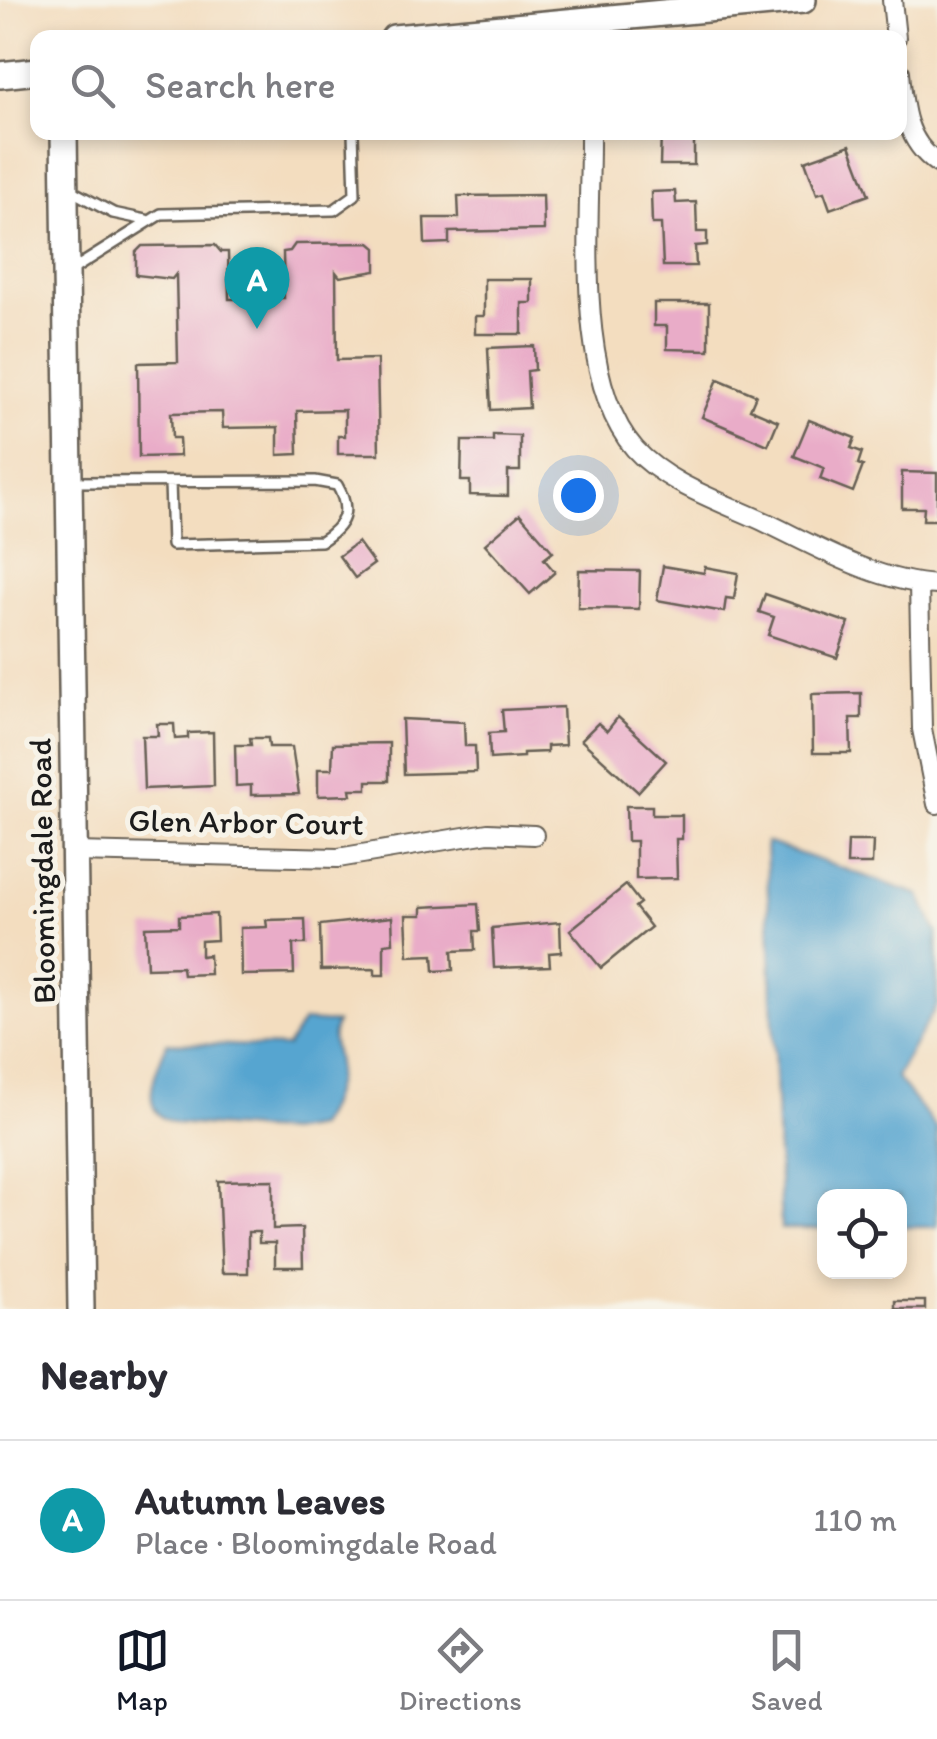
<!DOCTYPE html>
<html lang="en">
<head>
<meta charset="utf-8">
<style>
	body { margin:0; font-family:Itim,sans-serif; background:#f2f2f3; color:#2b2b33 }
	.controls { position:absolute; right:30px; bottom:30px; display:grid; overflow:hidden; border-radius:20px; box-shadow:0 5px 15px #0003 }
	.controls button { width:90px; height:90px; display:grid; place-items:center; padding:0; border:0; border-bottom:2px solid #e1e1e2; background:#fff; color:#2b2b33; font:50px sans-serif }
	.you { position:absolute; left:578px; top:495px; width:35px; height:35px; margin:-25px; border:8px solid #fff; border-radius:50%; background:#1a73e8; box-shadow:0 0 0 15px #1a73e833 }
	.badge { display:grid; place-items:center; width:65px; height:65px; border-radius:50%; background:#111827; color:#fff; font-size:32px; font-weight:700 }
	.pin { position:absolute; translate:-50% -82px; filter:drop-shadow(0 2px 5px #0008) }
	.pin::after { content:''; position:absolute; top:52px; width:35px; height:30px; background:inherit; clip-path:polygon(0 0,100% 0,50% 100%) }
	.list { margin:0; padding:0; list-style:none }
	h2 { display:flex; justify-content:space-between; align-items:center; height:130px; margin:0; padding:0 40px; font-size:42px }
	h2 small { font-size:32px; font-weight:400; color:#7c7c81 }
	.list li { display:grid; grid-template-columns:65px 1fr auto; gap:30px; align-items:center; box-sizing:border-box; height:160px; padding:0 40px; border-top:2px solid #e1e1e2 }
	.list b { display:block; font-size:38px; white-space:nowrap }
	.list p { margin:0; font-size:32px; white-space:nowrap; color:#7c7c81 }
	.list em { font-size:32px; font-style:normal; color:#7c7c81 }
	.icon { flex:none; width:55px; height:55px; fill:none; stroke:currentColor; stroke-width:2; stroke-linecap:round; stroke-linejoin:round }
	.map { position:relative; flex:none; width:937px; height:1309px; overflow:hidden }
	.search { position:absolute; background:#fff; box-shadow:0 5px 15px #0003; left:30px; right:30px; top:30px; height:110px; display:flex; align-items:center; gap:25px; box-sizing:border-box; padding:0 35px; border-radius:20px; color:#7c7c81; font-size:38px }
	.sheet { height:290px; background:#fff }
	nav { display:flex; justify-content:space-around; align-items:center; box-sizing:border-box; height:140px; border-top:2px solid #e1e1e2; background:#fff; font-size:28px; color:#7c7c81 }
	nav a { display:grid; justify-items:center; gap:5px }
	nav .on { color:#111827 }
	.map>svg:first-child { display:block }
	.water { fill:#57a5d0; stroke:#3a6076; stroke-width:2.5 }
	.building { fill:#e9acc8 }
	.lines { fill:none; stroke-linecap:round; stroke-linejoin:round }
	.lane-casing { stroke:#676055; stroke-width:14 }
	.street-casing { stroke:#676055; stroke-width:22 }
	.secondary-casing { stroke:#676055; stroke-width:30 }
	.lane { stroke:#fff; stroke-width:9 }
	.street { stroke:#fff; stroke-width:18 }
	.secondary { stroke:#fff; stroke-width:25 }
	.labels { text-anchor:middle; stroke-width:10; stroke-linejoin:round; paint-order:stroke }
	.street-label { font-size:32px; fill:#1c1c1c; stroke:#f7f3e8 }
</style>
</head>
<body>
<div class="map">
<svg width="937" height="1309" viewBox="0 0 937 1309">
	<rect width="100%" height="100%" fill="#f7f3e8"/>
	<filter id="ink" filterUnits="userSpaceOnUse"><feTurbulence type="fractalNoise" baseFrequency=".01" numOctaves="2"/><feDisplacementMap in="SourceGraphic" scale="20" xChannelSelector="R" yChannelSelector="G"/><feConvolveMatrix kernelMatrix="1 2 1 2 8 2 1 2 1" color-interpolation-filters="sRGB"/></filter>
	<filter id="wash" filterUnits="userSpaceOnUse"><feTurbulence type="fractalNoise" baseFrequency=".0048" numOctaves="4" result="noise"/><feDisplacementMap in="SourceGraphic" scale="40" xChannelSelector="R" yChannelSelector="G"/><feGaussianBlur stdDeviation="2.25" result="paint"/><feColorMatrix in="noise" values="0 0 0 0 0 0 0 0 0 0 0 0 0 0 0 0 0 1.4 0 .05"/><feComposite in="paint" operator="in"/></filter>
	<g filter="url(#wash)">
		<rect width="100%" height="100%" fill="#f3ddbf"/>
		<g class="water">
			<polygon points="766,842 920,895 937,933 937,1005 896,1077 937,1129 937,1227 900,1227 900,1196 824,1196 824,1229 781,1229"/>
			<path d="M303,1021L336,1023C329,1041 335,1045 337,1063C339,1082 328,1112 317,1127L288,1132L176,1123C134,1114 157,1070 167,1043L287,1047Z"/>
		</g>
		<g id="blocks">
			<g class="building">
				<polygon points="661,132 694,132 694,165 660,165"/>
				<polygon points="850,145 869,195 830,209 824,192 817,194 805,161"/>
				<polygon points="675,191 676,203 696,202 697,232 707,232 707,245 695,246 696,266 663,266 661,224 652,224 651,192"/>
				<polygon points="543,195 544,230 449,232 449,243 425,244 424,218 459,218 458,196"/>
				<polygon points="370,243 376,248 376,271 340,277 336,272 337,360 377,359 379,454 338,454 338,436 345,436 345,410 297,411 298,454 278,455 278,427 223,428 222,412 171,413 172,438 179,438 180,456 139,457 138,363 178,362 176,274 172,279 136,275 136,252 142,246 215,245 221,252 228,252 229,299 235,299 235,292 246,292 245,274 250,269 261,269 266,274 267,292 278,291 278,298 284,298 283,252 290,251 295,244"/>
				<polygon points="484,279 532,279 532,303 522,303 522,334 475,334 475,316 484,316"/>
				<polygon points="654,303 709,303 709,350 667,349 667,326 654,326"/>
				<polygon points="534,346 535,370 527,371 529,408 491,410 488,348"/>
				<polygon points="718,379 756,395 750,409 778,421 768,445 702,417"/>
				<polygon points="809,420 855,438 851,448 862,452 858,464 863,466 853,492 820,479 824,468 794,456"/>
				<polygon points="493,435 520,436 520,471 508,471 508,496 470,495 470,481 461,481 462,441 493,441"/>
				<polygon points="902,472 937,473 937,520 923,520 924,508 902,508"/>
				<polygon points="520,514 553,552 544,559 555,572 530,594 485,544"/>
				<polygon points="358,542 374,564 355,578 339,556"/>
				<polygon points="663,566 704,573 705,567 738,573 734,599 726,598 724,612 657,600"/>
				<polygon points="579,570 640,571 639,609 578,608"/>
				<polygon points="765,594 849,623 837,658 768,635 774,617 759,612"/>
				<polygon points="861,693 861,718 850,718 851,753 813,753 812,694"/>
				<polygon points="563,707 565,745 547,746 547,752 523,753 523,757 490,759 489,733 504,732 502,710"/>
				<polygon points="618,717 666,761 638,792 581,740 598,723 607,731"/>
				<polygon points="402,719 464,722 465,746 475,746 476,772 404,774"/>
				<polygon points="157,724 174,724 175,739 188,738 188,733 213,732 214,786 144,789 142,736 158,736"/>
				<polygon points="250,738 268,738 269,747 292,747 299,794 251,795 251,785 236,786 235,745 251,745"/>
				<polygon points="389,743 389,781 367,781 367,789 350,789 351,795 318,796 318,769 332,769 333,744"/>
				<polygon points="626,806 652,806 652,815 682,815 682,839 676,839 677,878 636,879 636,841 627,841"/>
				<polygon points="848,841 873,841 872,864 847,864"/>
				<polygon points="626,885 640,903 635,907 651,927 601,968 570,930"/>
				<polygon points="478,904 480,931 474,931 475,950 452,951 453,970 434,971 433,955 408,956 406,915 422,915 422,907"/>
				<polygon points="216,914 217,940 201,941 201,956 209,955 210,974 183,975 182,967 147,968 145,927 179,926 179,916"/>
				<polygon points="392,917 393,943 384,944 384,975 375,975 375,969 321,970 320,925"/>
				<polygon points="305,919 306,944 293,944 294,974 241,975 240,928 267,927 266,920"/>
				<polygon points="560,922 561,952 549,953 550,966 494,968 492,928"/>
				<polygon points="273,1180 273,1229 302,1228 303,1267 275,1267 275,1243 259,1243 259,1232 248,1232 248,1273 222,1273 218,1181"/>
				<rect x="895" y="1301" width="30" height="8"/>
			</g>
		</g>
	</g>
	<g filter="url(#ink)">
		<use href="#blocks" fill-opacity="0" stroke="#676055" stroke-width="2.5"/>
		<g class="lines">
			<g class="lane-casing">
				<g id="lane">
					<polyline points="70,190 113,213 146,220"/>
					<polyline points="72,270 161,214 334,210 355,195 353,132"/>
					<path d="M70,482L315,481L337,485C352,511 345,526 321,541L172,545L170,482"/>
				</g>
			</g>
			<g class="street-casing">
				<g id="street">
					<polyline points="892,0 896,38"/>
					<path d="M900,72C903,108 906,141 937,163"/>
					<path d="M590,132C591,223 573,379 635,449C666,484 725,503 767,523C819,548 878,582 937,585"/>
					<polyline points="919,584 922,729 937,804"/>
					<polyline points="75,852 338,858 488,833 534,835"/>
				</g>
			</g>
			<g class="secondary-casing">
				<g id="secondary">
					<polyline points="394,38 803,0"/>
					<polyline points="0,75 38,71"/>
					<polyline points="64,132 81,1309"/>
				</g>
			</g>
			<use href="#lane" class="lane"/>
			<use href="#street" class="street"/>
			<use href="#secondary" class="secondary"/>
		</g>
	</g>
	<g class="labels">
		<g class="street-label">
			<text transform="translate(246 822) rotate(1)" y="11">Glen Arbor Court</text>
			<text transform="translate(42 871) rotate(-91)" y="11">Bloomingdale Road</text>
		</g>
	</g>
</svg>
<div class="controls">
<button><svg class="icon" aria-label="locate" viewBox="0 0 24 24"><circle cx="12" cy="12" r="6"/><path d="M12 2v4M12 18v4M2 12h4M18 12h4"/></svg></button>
</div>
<div class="you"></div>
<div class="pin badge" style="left:257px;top:329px;background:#0f9aa8">A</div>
<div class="search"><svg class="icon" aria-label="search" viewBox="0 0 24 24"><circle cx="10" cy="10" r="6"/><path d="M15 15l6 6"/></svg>Search here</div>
</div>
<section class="sheet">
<h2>Nearby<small></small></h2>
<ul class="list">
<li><span class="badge" style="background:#0f9aa8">A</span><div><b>Autumn Leaves</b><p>Place · Bloomingdale Road</p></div><em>110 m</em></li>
</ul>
</section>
<nav>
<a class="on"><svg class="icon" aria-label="map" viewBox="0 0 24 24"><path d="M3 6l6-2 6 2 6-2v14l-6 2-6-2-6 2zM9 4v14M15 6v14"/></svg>Map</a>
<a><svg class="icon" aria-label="directions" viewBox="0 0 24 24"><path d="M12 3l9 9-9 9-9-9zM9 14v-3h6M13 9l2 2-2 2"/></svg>Directions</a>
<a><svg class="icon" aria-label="saved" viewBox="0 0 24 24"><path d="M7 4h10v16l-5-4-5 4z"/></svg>Saved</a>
</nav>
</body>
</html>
